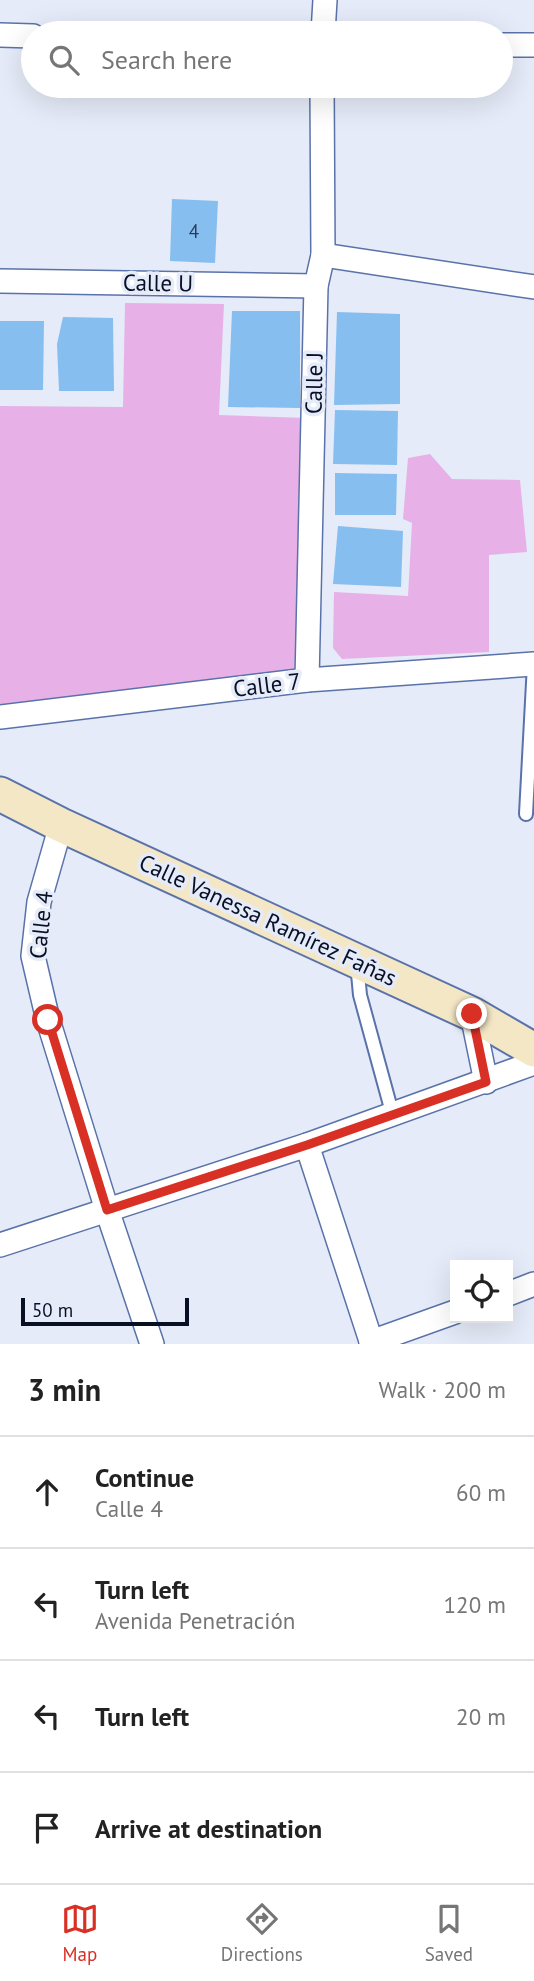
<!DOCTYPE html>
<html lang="en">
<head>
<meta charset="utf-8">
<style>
	body { margin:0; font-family:"PT Sans",sans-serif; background:#f2f2f2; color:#222 }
	.controls { position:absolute; right:21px; bottom:21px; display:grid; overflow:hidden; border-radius:0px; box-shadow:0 7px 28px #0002 }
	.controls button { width:63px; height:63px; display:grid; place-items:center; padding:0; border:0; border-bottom:2px solid #e0e0e0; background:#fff; color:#222; font:35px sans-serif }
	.scale { position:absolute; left:21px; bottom:18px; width:168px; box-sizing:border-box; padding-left:7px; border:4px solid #081026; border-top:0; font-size:19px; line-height:24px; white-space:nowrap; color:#081026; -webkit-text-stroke:5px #e5ebf8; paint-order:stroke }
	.stop { position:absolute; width:21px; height:21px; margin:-16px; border:5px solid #d93025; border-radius:50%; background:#fff }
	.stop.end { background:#d93025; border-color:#fff; box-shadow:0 2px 7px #0008 }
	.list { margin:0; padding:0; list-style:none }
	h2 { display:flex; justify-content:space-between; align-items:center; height:91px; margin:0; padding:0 28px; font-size:30px }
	h2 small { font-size:23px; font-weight:400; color:#767676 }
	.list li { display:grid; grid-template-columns:46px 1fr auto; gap:21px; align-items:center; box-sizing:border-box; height:112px; padding:0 28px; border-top:2px solid #e0e0e0 }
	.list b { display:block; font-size:26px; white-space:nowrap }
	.list p { margin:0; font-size:23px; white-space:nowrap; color:#767676 }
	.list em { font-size:23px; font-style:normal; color:#767676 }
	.icon { flex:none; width:38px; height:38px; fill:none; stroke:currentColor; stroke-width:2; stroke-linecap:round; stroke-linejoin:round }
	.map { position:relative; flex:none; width:534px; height:1344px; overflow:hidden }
	.search { position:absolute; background:#fff; box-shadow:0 7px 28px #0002; left:21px; right:21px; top:21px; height:77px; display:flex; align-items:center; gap:18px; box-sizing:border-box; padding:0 24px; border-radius:38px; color:#767676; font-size:26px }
	.sheet { height:539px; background:#fff }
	nav { display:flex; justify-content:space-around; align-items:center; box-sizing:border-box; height:98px; border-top:2px solid #e0e0e0; background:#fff; font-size:19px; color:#767676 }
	nav a { display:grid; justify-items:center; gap:4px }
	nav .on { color:#d93025 }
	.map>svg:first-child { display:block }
	.green { fill:#e7b1e7 }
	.building { fill:#86bef0 }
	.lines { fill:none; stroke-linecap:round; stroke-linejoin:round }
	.lane-casing { stroke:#5a72aa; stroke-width:16 }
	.street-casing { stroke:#5a72aa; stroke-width:26 }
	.secondary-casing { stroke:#5a72aa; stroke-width:37 }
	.lane { stroke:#fff; stroke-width:12 }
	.street { stroke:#fff; stroke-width:23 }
	.secondary { stroke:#f4e7c6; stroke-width:33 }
	.route { stroke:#d93025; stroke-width:9 }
	.labels { text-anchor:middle; stroke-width:7; stroke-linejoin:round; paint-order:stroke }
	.number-label { font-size:19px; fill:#283c58 }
	.street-label { font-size:23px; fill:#081026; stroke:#e5ebf8 }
</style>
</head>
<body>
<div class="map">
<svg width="534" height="1344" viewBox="0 0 534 1344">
	<rect width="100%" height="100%" fill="#e5ebf8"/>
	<g class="green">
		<polygon points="125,303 224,304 219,415 307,418 297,672 0,706 0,406 123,407"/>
		<polygon points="430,454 452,479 520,480 527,552 489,555 489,652 342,659 333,648 334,592 408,596 412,523 403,519 408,458"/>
	</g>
	<g class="building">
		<polygon points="172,199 218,201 215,263 170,261"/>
		<polygon points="232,311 300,311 300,408 228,407"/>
		<polygon points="337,312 400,314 400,404 334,405"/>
		<polygon points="63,317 113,318 114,391 59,391 57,344"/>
		<polygon points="0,321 44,321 43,390 0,390"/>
		<polygon points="335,410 398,411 397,465 333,464"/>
		<polygon points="335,473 397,474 396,515 335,515"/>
		<polygon points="338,526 403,531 401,587 333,584"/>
	</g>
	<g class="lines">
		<g class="lane-casing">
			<g id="lane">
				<polyline points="526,814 534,664"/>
				<polyline points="357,963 360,995 393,1116"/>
			</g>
		</g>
		<g class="street-casing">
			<g id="street">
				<polyline points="323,33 325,0"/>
				<polyline points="0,35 33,36"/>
				<polyline points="501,45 534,45"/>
				<polyline points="323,255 534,287"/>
				<polyline points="0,281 316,286"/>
				<polyline points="307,680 316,286 323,255 322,86"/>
				<polyline points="0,717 307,680 534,664"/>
				<polyline points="61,825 39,902 33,956 48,1020 107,1210 152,1344"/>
				<polyline points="472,1014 486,1082"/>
				<polyline points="307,1145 372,1344"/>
				<polyline points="0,1245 307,1145 534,1063"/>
				<polyline points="508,1294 534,1284"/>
				<polyline points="371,1342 455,1312"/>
			</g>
		</g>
		<g class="secondary-casing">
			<polyline id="secondary" points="0,794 61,825 472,1014 534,1050"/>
		</g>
		<use href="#lane" class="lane"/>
		<use href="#street" class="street"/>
		<use href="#secondary" class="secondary"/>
	</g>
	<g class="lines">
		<polyline class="route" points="48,1020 107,1210 307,1145 486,1082 472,1014"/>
	</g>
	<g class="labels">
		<g class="number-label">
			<text x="194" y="238">4</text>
		</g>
		<g class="street-label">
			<text transform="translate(158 283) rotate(1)" y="8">Calle U</text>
			<text transform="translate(314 383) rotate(-89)" y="8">Calle J</text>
			<text transform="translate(267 685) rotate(-7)" y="8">Calle 7</text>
			<text transform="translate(268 920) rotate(25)" y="8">Calle Vanessa Ramírez Fañas</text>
			<text transform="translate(41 925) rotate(-84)" y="8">Calle 4</text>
		</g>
	</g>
</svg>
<div class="controls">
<button><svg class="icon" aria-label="locate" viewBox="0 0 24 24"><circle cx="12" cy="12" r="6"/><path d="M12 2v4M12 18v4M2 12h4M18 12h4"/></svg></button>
</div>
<div class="scale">50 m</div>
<div class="stop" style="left:48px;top:1020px"></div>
<div class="stop end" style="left:472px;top:1014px"></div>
<div class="search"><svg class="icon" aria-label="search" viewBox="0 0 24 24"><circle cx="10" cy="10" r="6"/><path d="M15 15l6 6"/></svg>Search here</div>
</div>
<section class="sheet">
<h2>3 min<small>Walk · 200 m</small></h2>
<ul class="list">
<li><svg class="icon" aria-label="ahead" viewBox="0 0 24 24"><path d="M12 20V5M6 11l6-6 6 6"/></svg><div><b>Continue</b><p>Calle 4</p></div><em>60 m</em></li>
<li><svg class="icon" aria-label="left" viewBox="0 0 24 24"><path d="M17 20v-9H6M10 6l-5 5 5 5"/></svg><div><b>Turn left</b><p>Avenida Penetración</p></div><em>120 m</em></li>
<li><svg class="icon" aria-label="left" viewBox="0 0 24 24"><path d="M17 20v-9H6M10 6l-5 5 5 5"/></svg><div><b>Turn left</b></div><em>20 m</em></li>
<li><svg class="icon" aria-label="arrive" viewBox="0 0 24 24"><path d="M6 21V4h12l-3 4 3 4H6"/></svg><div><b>Arrive at destination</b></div></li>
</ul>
</section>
<nav>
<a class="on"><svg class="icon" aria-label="map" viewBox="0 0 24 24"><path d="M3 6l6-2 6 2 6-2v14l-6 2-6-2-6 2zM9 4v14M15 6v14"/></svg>Map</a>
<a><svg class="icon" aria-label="directions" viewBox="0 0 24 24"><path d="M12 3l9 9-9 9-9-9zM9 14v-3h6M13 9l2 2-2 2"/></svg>Directions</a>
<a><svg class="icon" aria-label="saved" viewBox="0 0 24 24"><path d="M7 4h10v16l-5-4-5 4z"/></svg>Saved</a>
</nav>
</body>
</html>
